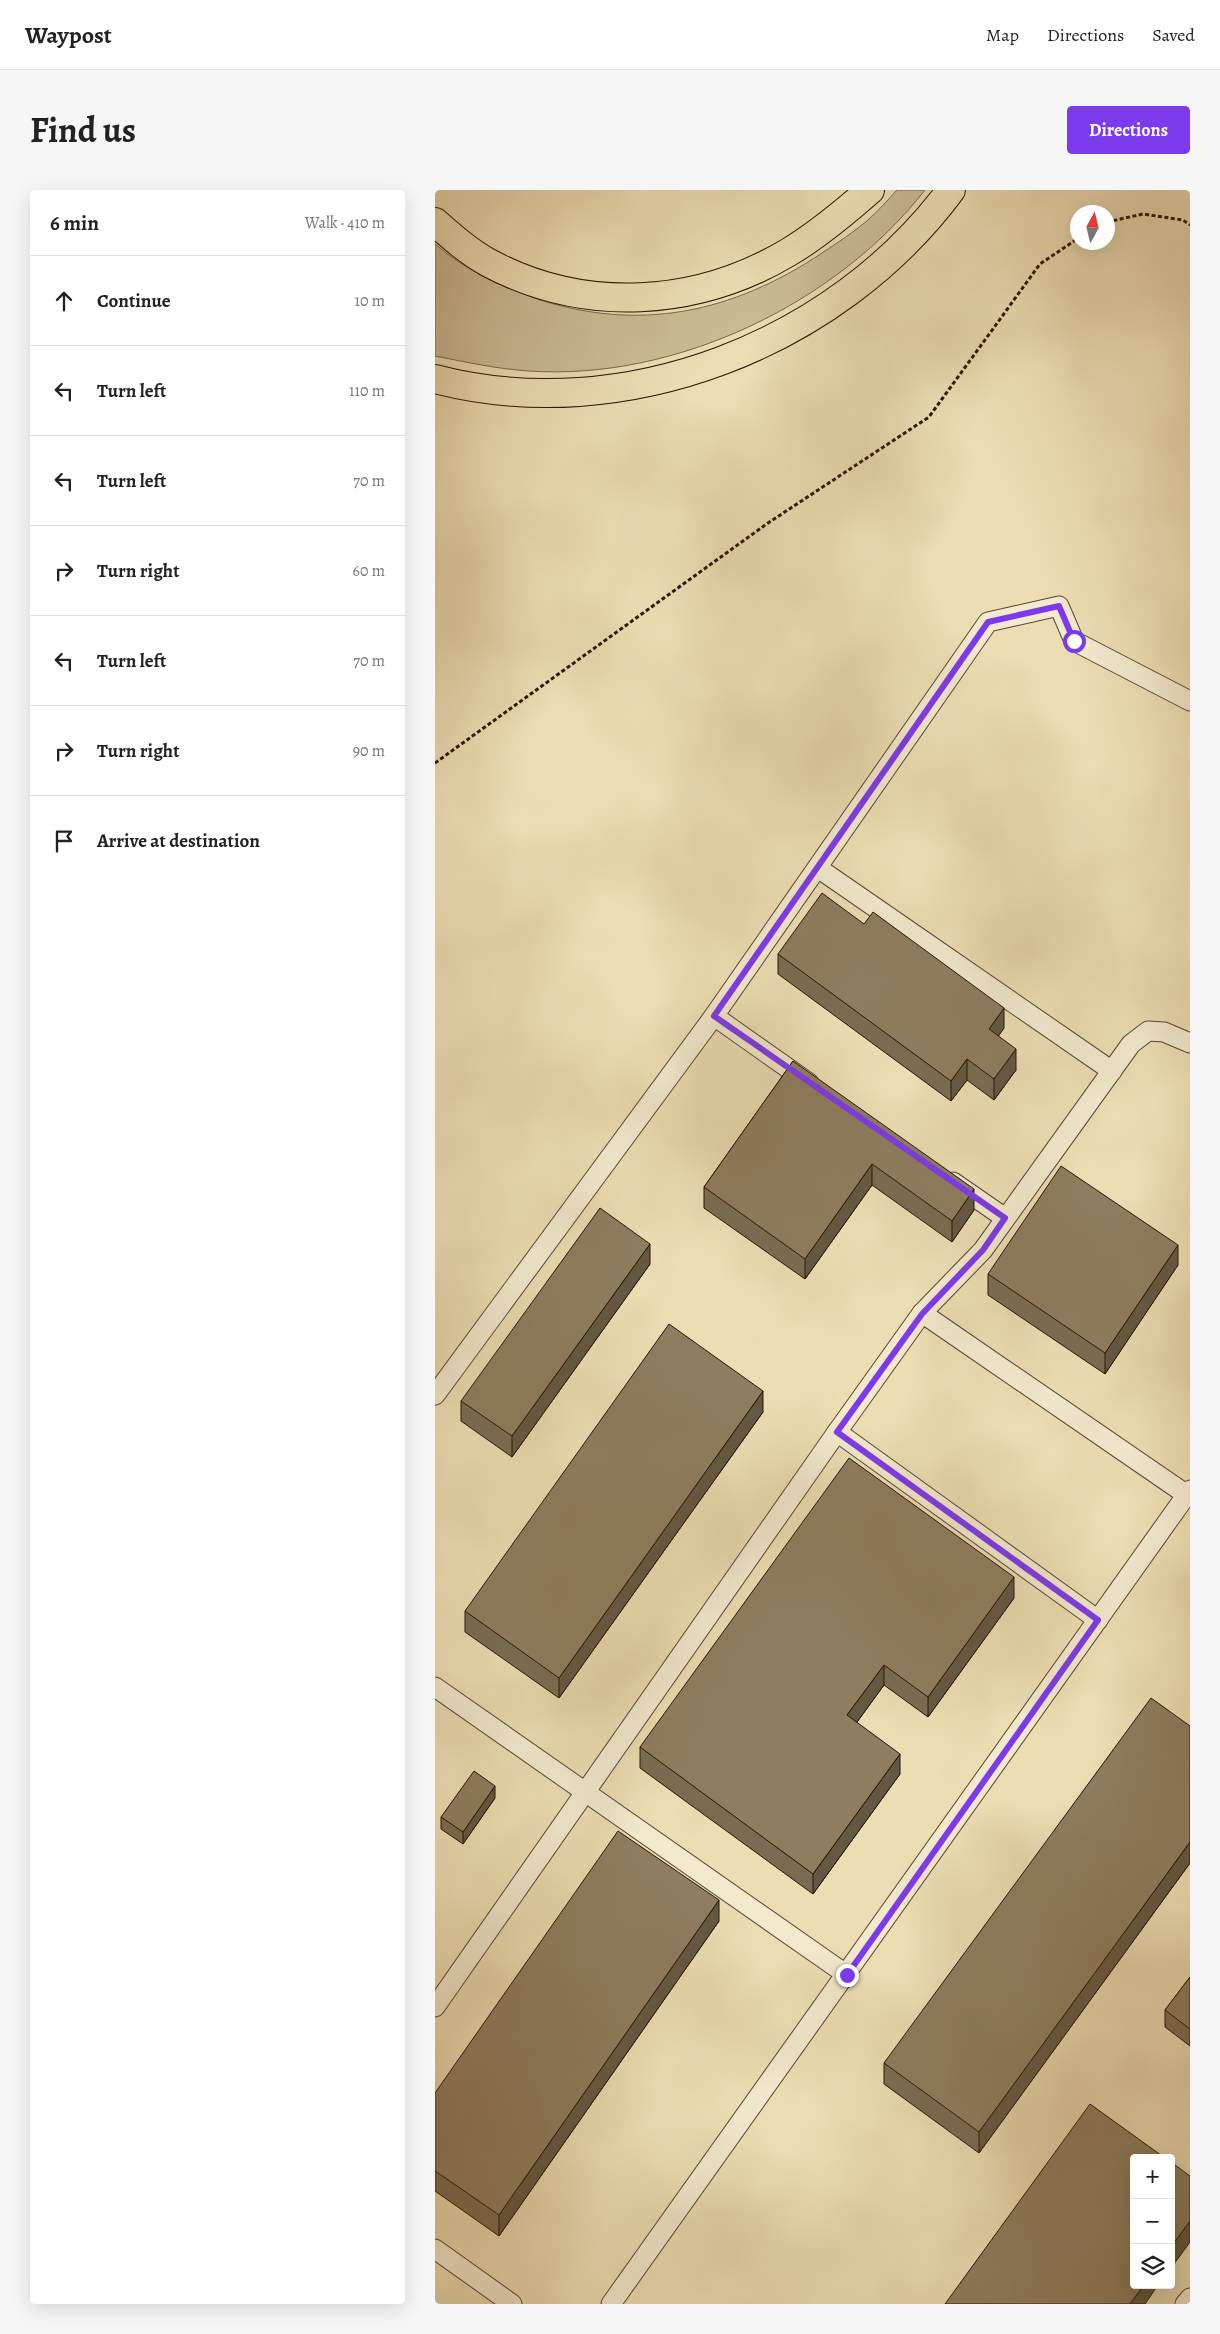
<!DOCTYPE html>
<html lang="en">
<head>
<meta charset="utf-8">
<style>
	body { margin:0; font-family:Alegreya,serif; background:#f6f6f6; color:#222 }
	.controls { position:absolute; right:15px; bottom:15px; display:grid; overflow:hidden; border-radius:5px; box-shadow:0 5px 20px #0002 }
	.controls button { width:45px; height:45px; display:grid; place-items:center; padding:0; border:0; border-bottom:1px solid #e0e0e0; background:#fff; color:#222; font:25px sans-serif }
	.compass { position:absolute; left:635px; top:15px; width:45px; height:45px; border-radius:50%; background:#fff; box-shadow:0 5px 20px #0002; rotate:8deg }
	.stop { position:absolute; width:15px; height:15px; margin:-11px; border:4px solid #7c3aed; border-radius:50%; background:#fff }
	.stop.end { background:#7c3aed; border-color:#fff; box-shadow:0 1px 5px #0008 }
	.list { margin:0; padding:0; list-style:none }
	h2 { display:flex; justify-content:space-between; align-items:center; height:65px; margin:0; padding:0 20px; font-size:21px }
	h2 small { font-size:16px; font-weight:400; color:#767676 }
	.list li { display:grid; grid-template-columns:32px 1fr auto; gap:15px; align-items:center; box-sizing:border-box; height:90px; padding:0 20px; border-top:1px solid #e0e0e0 }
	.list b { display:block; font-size:19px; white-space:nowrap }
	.list em { font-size:16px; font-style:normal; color:#767676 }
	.icon { flex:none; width:28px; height:28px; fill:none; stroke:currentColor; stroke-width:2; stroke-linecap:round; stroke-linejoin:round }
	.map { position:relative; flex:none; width:755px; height:2114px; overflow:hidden; border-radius:5px }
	header { display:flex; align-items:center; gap:30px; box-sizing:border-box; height:70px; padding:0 25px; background:#fff; border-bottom:1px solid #e0e0e0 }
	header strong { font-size:24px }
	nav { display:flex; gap:28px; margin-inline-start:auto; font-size:18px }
	.intro { display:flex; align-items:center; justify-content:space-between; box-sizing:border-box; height:120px; padding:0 30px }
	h1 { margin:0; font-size:35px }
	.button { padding:12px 22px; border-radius:5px; background:#7c3aed; color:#fff; font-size:18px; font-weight:700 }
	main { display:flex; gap:30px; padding:0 30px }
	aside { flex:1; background:#fff; border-radius:5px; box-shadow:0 5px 20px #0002 }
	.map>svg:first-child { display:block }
	.green { fill:#cbbc95; stroke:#7a684d }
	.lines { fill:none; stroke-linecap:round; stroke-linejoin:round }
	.lane-casing { stroke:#5a4630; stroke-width:21 }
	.primary-casing { stroke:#291405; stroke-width:30 }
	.path { stroke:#291405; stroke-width:3; stroke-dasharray:4 2.5; stroke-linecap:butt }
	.lane { stroke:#f3eace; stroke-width:19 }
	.primary { stroke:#ecdeb3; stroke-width:28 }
	.wall { fill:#7a6c52; stroke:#291405 }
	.shaded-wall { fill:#635842; stroke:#291405 }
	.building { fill:#8e7d5f; stroke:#291405 }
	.route { stroke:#7c3aed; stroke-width:6 }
</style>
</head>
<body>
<header>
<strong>Waypost</strong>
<nav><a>Map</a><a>Directions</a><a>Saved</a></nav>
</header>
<div class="intro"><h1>Find us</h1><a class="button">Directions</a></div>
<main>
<aside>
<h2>6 min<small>Walk · 410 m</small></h2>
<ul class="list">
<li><svg class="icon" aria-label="ahead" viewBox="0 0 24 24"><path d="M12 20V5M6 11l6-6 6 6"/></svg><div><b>Continue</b></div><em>10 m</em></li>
<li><svg class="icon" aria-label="left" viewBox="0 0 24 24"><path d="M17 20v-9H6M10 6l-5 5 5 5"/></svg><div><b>Turn left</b></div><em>110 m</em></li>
<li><svg class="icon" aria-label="left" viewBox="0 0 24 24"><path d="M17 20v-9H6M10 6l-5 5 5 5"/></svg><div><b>Turn left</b></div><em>70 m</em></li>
<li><svg class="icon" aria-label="right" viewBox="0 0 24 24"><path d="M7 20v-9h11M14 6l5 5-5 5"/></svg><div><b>Turn right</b></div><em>60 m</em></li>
<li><svg class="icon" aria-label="left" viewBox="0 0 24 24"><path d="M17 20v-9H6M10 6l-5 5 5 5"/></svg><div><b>Turn left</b></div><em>70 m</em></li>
<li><svg class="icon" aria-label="right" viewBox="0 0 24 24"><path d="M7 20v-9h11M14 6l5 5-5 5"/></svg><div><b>Turn right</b></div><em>90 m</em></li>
<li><svg class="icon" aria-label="arrive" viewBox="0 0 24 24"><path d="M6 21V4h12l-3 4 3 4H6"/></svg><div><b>Arrive at destination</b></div></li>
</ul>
</aside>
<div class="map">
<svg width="755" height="2114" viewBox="0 0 755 2114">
	<rect width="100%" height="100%" fill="#ecdeb3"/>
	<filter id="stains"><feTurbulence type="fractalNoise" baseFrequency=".004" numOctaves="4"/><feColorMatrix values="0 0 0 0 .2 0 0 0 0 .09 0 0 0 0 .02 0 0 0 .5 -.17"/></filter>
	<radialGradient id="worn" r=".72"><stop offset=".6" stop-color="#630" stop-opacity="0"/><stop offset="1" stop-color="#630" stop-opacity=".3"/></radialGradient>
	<path class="green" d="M462,0H490C401,114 240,191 94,181C62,179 31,172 0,166V54C29,79 63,95 99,108C204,143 297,123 387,63C402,53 419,42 433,30C443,21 453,10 462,0Z"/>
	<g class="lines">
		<g class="lane-casing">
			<g id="lane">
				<polyline points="383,678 677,881"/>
				<polyline points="279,826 374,893"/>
				<polyline points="518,992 570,1028"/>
				<polyline points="487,1123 752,1305"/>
				<polyline points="0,1205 279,826 553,432 624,416 639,451 755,511"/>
				<polyline points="402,1242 663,1430"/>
				<polyline points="0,1497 412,1785"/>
				<polyline points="0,1817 402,1242 487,1123 548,1060 696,854 713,841 729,842 755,853"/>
				<polyline points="0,2059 77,2114"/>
				<polyline points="176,2114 755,1300"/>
				<polyline points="750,2114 755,2108"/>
			</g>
		</g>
		<g class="primary-casing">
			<g id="primary">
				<path d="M0,32C17,47 34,62 54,73C150,124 262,117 354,62C384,44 410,22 435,0"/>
				<path d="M0,189C189,238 401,155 516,0"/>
			</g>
		</g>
		<g class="path">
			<polyline points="672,32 708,24 748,30 755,35"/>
			<polyline points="0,573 333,333 494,227 605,74 642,49"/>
		</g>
		<use href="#lane" class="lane"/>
		<use href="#primary" class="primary"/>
	</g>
	<g class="wall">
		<polygon points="343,764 569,838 563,846 581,880 559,910 532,890 516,911 343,784"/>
		<polygon points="358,871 539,1020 517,1052 437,995 370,1089 269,1018 269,997"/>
		<polygon points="215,1074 77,1267 26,1231 26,1211"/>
		<polygon points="743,1075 670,1184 553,1105 553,1084"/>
		<polygon points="328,1222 124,1508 30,1442 30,1421"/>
		<polygon points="579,1408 493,1527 449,1495 422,1532 465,1584 378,1704 205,1578 205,1557"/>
		<polygon points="755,1536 755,1673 544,1963 449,1894 449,1873"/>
		<polygon points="60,1608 28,1654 6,1639 6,1627"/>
		<polygon points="284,1731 64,2046 0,2001 0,1903"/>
		<polygon points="755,1787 755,1856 730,1837 730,1820"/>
	</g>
	<g class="shaded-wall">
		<polygon points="569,818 569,838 554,860 554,839"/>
		<polygon points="581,859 581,880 559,910 559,889"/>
		<polygon points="532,869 532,890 516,911 516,891"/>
		<polygon points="437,974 437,995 370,1089 370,1069"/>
		<polygon points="539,999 539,1020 517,1052 517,1031"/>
		<polygon points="215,1054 215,1074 77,1267 77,1246"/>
		<polygon points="743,1055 743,1075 670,1184 670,1163"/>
		<polygon points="328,1201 328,1222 124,1508 124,1488"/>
		<polygon points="579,1387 579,1408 493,1527 493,1507"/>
		<polygon points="449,1475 449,1495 412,1546 412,1525"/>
		<polygon points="465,1564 465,1584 378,1704 378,1684"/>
		<polygon points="60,1596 60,1608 28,1654 28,1642"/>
		<polygon points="755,1652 755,1673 544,1963 544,1942"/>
		<polygon points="284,1710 284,1731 64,2046 64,2025"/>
		<polygon points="755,2031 755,2052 736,2078 736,2057"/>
		<polygon points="709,2095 723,2095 710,2114 695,2114"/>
	</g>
	<g class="building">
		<polygon points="387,703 429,734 438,722 569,818 554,839 581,859 559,889 532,869 516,891 343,764"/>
		<polygon points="358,871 539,999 517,1031 437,974 370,1069 269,997"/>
		<polygon points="626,976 743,1055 670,1163 553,1084"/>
		<polygon points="165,1018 215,1054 77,1246 26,1211"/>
		<polygon points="234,1134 328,1201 124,1488 30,1421"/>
		<polygon points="414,1268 579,1387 493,1507 449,1475 412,1525 465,1564 378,1684 205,1557"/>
		<polygon points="716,1508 755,1536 755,1652 544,1942 449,1873"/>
		<polygon points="39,1581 60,1596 28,1642 6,1627"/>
		<polygon points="183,1641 284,1710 64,2025 0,1981 0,1903"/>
		<polygon points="755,1787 755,1839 730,1820"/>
		<polygon points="655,1914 730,1968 699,1968 699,2095 709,2095 695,2114 510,2114"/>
		<polygon points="736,1972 755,1986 755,2031 736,2057"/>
	</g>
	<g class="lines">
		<polyline class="route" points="412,1785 663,1430 402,1242 487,1124 548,1060 570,1028 279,826 553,432 624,416 639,451"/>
	</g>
	<rect width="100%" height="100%" filter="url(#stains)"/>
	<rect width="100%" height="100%" fill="url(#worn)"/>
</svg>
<div class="controls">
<button>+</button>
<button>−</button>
<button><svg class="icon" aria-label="layers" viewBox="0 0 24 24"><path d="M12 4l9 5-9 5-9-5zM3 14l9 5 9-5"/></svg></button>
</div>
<svg class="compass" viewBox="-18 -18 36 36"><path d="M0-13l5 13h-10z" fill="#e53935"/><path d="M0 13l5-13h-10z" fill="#767676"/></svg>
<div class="stop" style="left:639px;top:451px"></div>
<div class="stop end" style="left:412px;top:1785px"></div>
</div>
</main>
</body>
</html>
